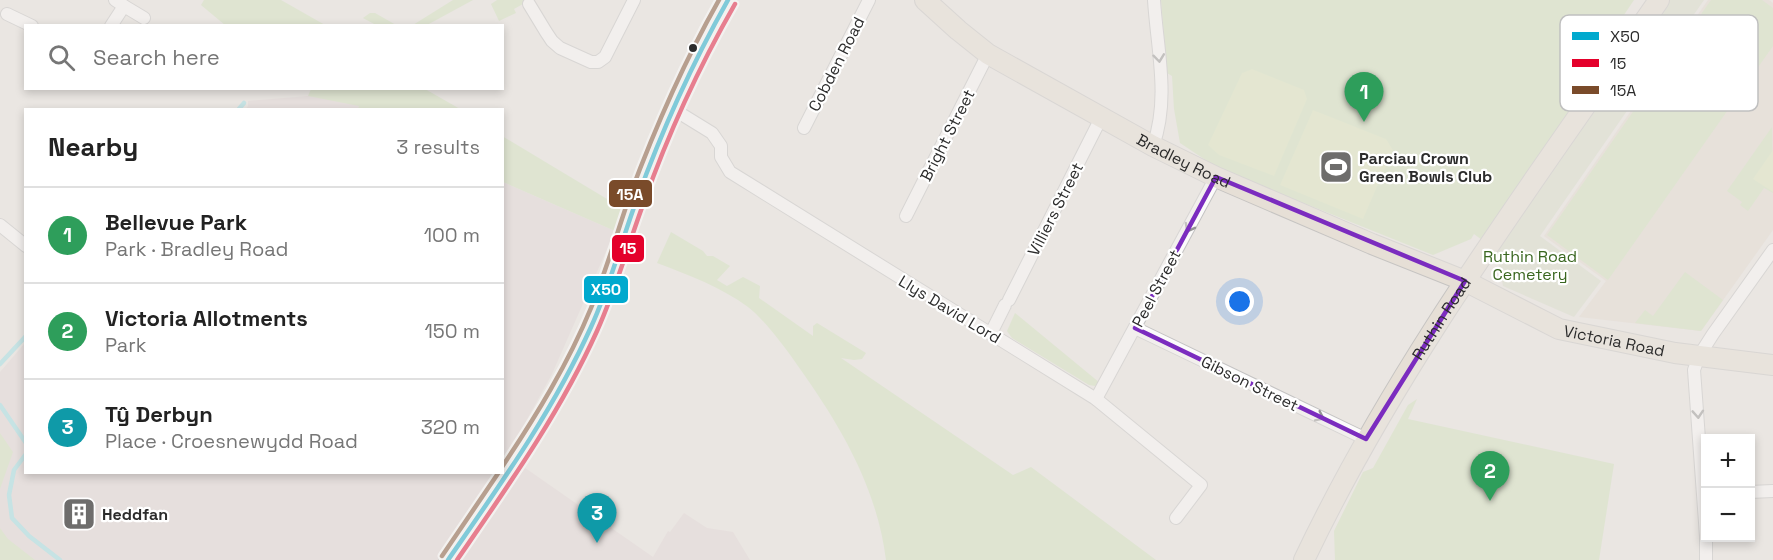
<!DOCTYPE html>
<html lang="en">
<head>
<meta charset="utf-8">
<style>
	body { margin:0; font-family:"Space Grotesk",sans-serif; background:#f6f6f6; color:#222 }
	.controls { position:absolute; right:18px; bottom:18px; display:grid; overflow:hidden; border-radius:0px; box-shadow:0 3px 9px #0003 }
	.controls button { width:54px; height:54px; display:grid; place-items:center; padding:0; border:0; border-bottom:2px solid #e0e0e0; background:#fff; color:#222; font:30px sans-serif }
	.you { position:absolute; left:1240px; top:302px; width:21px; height:21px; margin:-15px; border:4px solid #fff; border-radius:50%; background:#1a73e8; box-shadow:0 0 0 9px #1a73e833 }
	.badge { display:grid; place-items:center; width:39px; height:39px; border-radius:50%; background:#7c3aed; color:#fff; font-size:20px; font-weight:700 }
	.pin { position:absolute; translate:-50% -50px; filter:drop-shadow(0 2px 3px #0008) }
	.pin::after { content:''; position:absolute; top:32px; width:21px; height:18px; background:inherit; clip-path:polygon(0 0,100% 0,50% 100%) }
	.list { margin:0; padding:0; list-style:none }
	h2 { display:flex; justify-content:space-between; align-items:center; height:78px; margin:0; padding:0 24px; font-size:26px }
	h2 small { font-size:20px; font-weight:400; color:#767676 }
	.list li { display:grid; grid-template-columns:39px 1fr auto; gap:18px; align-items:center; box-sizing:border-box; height:96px; padding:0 24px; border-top:2px solid #e0e0e0 }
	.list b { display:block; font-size:22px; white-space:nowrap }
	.list p { margin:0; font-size:20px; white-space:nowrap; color:#767676 }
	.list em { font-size:20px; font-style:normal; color:#767676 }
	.icon { flex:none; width:33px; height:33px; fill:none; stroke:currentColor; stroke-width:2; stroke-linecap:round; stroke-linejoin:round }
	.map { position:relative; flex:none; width:1773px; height:560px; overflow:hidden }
	.search { position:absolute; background:#fff; box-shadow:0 3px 9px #0003; left:24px; top:24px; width:480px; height:66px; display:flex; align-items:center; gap:15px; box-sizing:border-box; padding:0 21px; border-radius:0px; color:#767676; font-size:22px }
	.panel { position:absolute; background:#fff; box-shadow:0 3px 9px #0003; left:24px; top:108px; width:480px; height:366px; border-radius:0px }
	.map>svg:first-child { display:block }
	.education { fill:#e4dbd1 }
	.medical { fill:#e3d7d7 }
	.green { fill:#d2e3bd }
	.cemetery { fill:#d9ddcb }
	.pitch { fill:#dde7bc }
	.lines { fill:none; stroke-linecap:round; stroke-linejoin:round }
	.stream { stroke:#9bdfe6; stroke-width:4.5 }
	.street-casing { stroke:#c4c3c3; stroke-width:14 }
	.secondary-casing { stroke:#c4c3c3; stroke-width:20 }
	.primary-casing { stroke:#c6c4c2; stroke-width:22 }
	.street { stroke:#fcfbfb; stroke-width:12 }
	.secondary { stroke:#fcfbfb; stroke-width:18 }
	.primary { stroke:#e6dfd6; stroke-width:20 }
	.bus-1-casing { stroke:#fff; stroke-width:9 }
	.bus-2-casing { stroke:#fff; stroke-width:9 }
	.bus-3-casing { stroke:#fff; stroke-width:9 }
	.bus-1 { stroke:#00a9ce; stroke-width:4.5 }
	.bus-2 { stroke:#e4002b; stroke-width:4.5 }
	.bus-3 { stroke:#7a4b2a; stroke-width:4.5 }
	.oneway { stroke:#949494 }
	.marked { fill:none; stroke:#7b2cbf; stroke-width:4.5; stroke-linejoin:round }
	.bus-dot { fill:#2c2c2c; stroke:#fff; stroke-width:2 }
	.labels { text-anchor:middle; stroke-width:4.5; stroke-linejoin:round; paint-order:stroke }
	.street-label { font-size:16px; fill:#2c2c2c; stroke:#fff }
	.poi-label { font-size:16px; font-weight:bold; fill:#2c2c2c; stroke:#fff; text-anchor:start }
	.park-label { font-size:16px; fill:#39661f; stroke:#fff }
	.key { fill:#fff; stroke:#c0c0c0; stroke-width:1.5 }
	.key-label { font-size:16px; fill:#2c2c2c }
	.line-badge { stroke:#fff; stroke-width:2 }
	.badge-label { font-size:16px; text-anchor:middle; font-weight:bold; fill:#fff }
</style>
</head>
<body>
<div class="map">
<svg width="1773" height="560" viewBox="0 0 1773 560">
	<rect width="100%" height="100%" fill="#eae6e2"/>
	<polygon class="education" points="1708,0 1769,0 1773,3 1773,230 1701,331 1579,317 1606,281 1544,236"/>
	<g class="medical">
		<polygon points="336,88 383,110 245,110 248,106 248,101 308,96"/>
		<polygon points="503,182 615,231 552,374 525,423 505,454 653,557 668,531 670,532 684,513 707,528 733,532 750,560 0,560 0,372 25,343 26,472 502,472"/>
	</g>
	<g class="green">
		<polygon points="204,0 281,0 325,25 225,25 201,5"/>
		<polygon points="453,0 473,0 427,25 413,25"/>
		<polygon points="497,0 530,0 514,9 516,13 499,21 491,4"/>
		<polygon points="1161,0 1634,0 1603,46 1611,52 1482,240 1474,234 1471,239 1433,255 1219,169 1180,143 1174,109 1172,76 1167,73"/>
		<polygon points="1711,0 1762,0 1773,8 1773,46 1608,280 1547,235"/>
		<polygon points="370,13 375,13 396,25 376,25 363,18"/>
		<polygon points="311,89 425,89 460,109 358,109 359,106 308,96"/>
		<polygon points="1772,127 1773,193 1764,188 1748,211 1740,205 1742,202 1727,191"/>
		<polygon points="502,136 622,208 615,231 503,182"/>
		<path d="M671,232L703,251L707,256H713L730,266L717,280L727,286L743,277L760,286L759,298L813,336V326L817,323L866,353L862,359L854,360L841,358L1013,475L1031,467L1156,560H886C877,487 840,425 798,366C787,350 763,318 748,307C721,287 689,275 657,263Z"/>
		<polygon points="1685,272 1723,300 1701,331 1635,323 1645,310 1653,316"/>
		<polygon points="1015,313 1100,383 1095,386 1089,385 1012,338 1007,331"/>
		<polygon points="1417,399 1408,419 1614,464 1599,560 1335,560 1334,531 1363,472 1373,468 1408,405"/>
		<polygon points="0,433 13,452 0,489"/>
		<polygon points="0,528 8,539 35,560 0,560"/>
	</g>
	<polygon class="cemetery" points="1670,0 1704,0 1540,236 1601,281 1574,317 1503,286 1497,251"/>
	<g class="pitch">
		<polygon points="1252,69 1304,90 1307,99 1274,176 1219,155 1208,145 1242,73"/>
		<polygon points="1313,110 1386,139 1393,150 1363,219 1280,185"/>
		<polygon points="1773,150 1773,192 1753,179"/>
	</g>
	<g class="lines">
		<g class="stream">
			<polyline points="238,110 244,103"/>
			<polyline points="0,364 26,336"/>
			<polyline points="0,405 26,443"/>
			<polyline points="26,454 14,470 9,495 12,518 29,536 60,560"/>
		</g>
		<g class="street-casing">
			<g id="street">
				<polyline points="529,4 546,32 552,41 560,48 591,62 598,62 605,57 634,0"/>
				<polyline points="124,6 144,18"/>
				<polyline points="7,14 32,26"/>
				<polyline points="111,26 124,6 115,0"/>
				<polyline points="673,109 712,133 721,146 721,157 730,172 1096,399 1201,485 1176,518"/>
				<polyline points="804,128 869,0"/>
				<path d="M1153,146C1170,98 1157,49 1154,0"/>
				<polyline points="906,216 988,54"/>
				<polyline points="0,225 26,246"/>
				<polyline points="1009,300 1101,118"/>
				<polyline points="1135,328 1366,439"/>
				<polyline points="991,333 1005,305"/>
				<polyline points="1096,399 1216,177"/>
				<polyline points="1750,492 1773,491"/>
				<polyline points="1706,536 1694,370 1699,356 1713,334 1773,250"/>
				<polyline points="1706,538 1706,560"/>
			</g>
		</g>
		<g class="secondary-casing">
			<path id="secondary" d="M448,560C499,485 555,411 591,327C610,286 622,241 637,199C663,130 691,63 728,0"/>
		</g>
		<g class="primary-casing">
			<g id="primary">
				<path id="s1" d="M925,0L958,30L988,54L1153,146L1216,177L1372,244L1465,281L1559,329L1675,353L1773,365"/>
				<path id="s2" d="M1304,560C1399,360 1534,182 1659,0"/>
			</g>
		</g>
		<use href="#street" class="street"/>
		<use href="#secondary" class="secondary"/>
		<use href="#primary" class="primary"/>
		<g class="bus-1-casing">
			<path id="bus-1" d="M448,560C500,485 553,411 591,327C610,286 621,242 637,199C662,130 692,64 728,0"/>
		</g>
		<g class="bus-2-casing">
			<path id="bus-2" d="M457,560C508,486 560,413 597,331C616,289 628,245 644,202C668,134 699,67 735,4"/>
		</g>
		<g class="bus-3-casing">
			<g id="bus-3">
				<path d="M502,467C536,416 568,364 591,308C606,271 617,233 630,195C655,128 684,62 719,0"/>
				<polyline points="442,556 499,472"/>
			</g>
		</g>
		<use href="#bus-1" class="bus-1"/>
		<use href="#bus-2" class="bus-2"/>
		<use href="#bus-3" class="bus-3"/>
	</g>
	<defs><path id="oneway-chevron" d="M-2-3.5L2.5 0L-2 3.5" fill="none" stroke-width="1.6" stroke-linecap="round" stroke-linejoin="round" transform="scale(1.5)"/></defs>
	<g class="oneway">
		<use href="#oneway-chevron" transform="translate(1159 58) rotate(83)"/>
		<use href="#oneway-chevron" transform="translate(1189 228) rotate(118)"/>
		<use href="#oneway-chevron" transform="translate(1698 414) rotate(86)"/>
		<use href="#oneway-chevron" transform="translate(1320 417) rotate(26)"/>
	</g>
	<path d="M0 0H1773V560H0ZM1216,177L1465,281L1366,439L1135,328Z" fill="#eae6e2" fill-opacity=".55" fill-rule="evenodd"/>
	<path class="marked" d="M1216,177L1465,281L1366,439L1135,328Z"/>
	<defs>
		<g id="stadium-square" transform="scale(1.725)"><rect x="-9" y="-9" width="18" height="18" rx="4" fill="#6e6d6c" stroke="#fff"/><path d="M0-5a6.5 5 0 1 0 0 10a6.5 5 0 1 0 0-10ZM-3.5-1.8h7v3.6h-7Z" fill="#fff"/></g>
		<g id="building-square" transform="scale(1.725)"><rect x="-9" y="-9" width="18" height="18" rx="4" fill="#6e6d6c" stroke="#fff"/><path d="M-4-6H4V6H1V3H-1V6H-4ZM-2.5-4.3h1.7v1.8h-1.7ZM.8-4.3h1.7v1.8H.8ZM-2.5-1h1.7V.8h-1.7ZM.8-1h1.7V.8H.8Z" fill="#fff"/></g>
	</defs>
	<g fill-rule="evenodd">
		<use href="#stadium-square" x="1336" y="167"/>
		<use href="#building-square" x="79" y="514"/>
	</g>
	<circle class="bus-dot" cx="693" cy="48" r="5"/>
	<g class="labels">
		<g class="street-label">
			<text transform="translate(836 64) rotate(-63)" y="6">Cobden Road</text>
			<text transform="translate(947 135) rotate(-63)" y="6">Bright Street</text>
			<text dy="6" stroke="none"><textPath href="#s1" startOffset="306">Bradley Road</textPath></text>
			<text transform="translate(1055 209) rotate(-63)" y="6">Villiers Street</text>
			<text transform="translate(1156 288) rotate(-62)" y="6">Peel Street</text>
			<text transform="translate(950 309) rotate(31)" y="6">Llys David Lord</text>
			<text dy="6" stroke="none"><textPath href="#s2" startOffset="278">Ruthin Road</textPath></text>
			<text dy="6" stroke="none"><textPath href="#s1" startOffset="774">Victoria Road</textPath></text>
			<text transform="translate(1250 383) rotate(26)" y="6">Gibson Street</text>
		</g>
		<g class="poi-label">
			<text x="1359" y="164">Parciau Crown<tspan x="1359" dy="18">Green Bowls Club</tspan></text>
			<text x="102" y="520">Heddfan</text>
		</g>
		<g class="park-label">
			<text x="1530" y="262">Ruthin Road<tspan x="1530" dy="18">Cemetery</tspan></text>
		</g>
	</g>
	<rect x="1560" y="15" width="198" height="96" rx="9" class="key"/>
	<rect x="1572" y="32" width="27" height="8" fill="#00a9ce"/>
	<rect x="1572" y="59" width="27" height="8" fill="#e4002b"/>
	<rect x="1572" y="86" width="27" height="8" fill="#7a4b2a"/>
	<g class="key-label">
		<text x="1610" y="42">X50</text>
		<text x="1610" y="69">15</text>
		<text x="1610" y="96">15A</text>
	</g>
	<g class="line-badge">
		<rect x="608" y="179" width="45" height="29" rx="6" fill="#7a4b2a"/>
		<rect x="611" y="234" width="34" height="29" rx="6" fill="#e4002b"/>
		<rect x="583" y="275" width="46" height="29" rx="6" fill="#00a9ce"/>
	</g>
	<g class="badge-label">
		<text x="630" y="200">15A</text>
		<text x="628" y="254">15</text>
		<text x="606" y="295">X50</text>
	</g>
</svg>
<div class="controls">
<button>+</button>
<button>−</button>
</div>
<div class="you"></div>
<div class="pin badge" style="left:1364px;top:122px;background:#2e9e5b">1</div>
<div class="pin badge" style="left:1490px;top:501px;background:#2e9e5b">2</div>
<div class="pin badge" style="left:597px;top:543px;background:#0f9aa8">3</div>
<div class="search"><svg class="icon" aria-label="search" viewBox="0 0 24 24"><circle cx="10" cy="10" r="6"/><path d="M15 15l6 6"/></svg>Search here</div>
<section class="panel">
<h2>Nearby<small>3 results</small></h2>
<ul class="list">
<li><span class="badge" style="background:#2e9e5b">1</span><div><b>Bellevue Park</b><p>Park · Bradley Road</p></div><em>100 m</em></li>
<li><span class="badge" style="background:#2e9e5b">2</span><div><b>Victoria Allotments</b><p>Park</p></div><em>150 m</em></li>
<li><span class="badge" style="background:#0f9aa8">3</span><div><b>Tŷ Derbyn</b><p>Place · Croesnewydd Road</p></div><em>320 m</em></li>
</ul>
</section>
</div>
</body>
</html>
